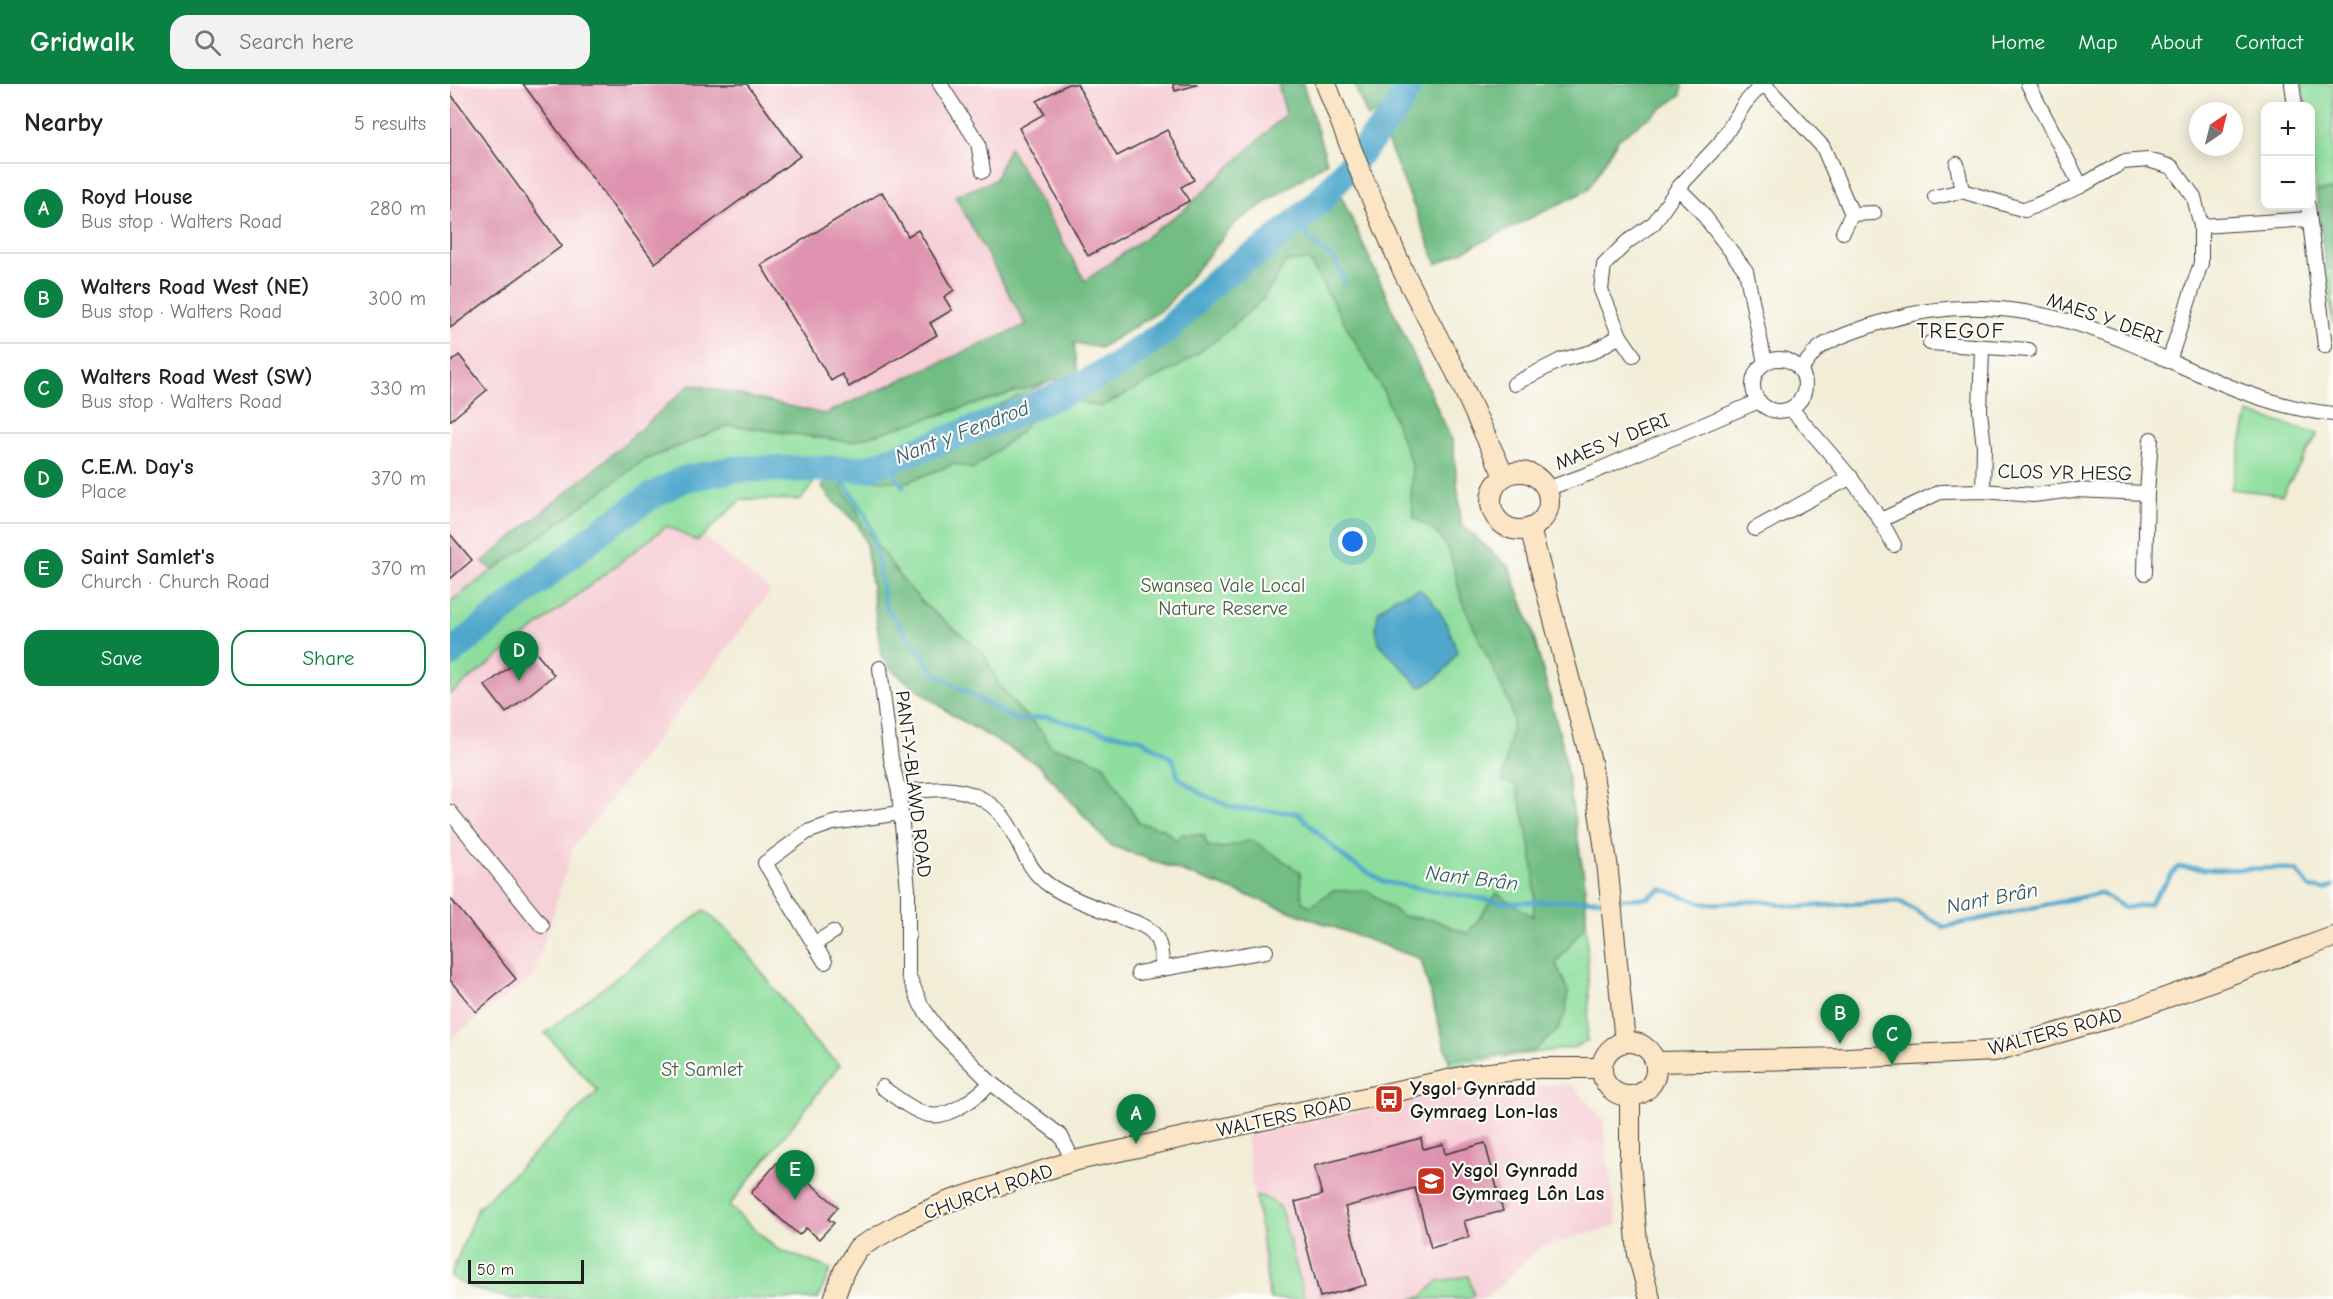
<!DOCTYPE html>
<html lang="en">
<head>
<meta charset="utf-8">
<style>
	body { margin:0; font-family:"Comic Neue",sans-serif; background:#f2f2f2; color:#222 }
	.controls { position:absolute; right:18px; top:18px; display:grid; overflow:hidden; border-radius:12px; box-shadow:0 3px 15px #0003 }
	.controls button { width:54px; height:54px; display:grid; place-items:center; padding:0; border:0; border-bottom:2px solid #e0e0e0; background:#fff; color:#222; font:30px sans-serif }
	.compass { position:absolute; left:1739px; top:18px; width:54px; height:54px; border-radius:50%; background:#fff; box-shadow:0 3px 15px #0003; rotate:35deg }
	.scale { position:absolute; left:18px; bottom:15px; width:116px; box-sizing:border-box; padding-left:6px; border:3px solid #1c1c1c; border-top:0; font-size:16px; line-height:21px; white-space:nowrap; color:#1c1c1c; -webkit-text-stroke:4px #fdfcf7; paint-order:stroke }
	.you { position:absolute; left:903px; top:458px; width:21px; height:21px; margin:-15px; border:4px solid #fff; border-radius:50%; background:#1a73e8; box-shadow:0 0 0 9px #1a73e833 }
	.badge { display:grid; place-items:center; width:39px; height:39px; border-radius:50%; background:#0b8043; color:#fff; font-size:20px; font-weight:700 }
	.pin { position:absolute; translate:-50% -50px; filter:drop-shadow(0 2px 3px #0008) }
	.pin::after { content:''; position:absolute; top:32px; width:21px; height:18px; background:inherit; clip-path:polygon(0 0,100% 0,50% 100%) }
	.list { margin:0; padding:0; list-style:none }
	h2 { display:flex; justify-content:space-between; align-items:center; height:78px; margin:0; padding:0 24px; font-size:26px }
	h2 small { font-size:20px; font-weight:400; color:#767676 }
	.list li { display:grid; grid-template-columns:39px 1fr auto; gap:18px; align-items:center; box-sizing:border-box; height:90px; padding:0 24px; border-top:2px solid #e0e0e0 }
	.list b { display:block; font-size:22px; white-space:nowrap }
	.list p { margin:0; font-size:20px; white-space:nowrap; color:#767676 }
	.list em { font-size:20px; font-style:normal; color:#767676 }
	.actions { display:flex; gap:12px; padding:18px 24px }
	.actions a { flex:1; padding:14px 0; border:2px solid #0b8043; border-radius:18px; text-align:center; font-size:21px; color:#0b8043 }
	.actions .main { background:#0b8043; color:#fff }
	.icon { flex:none; width:33px; height:33px; fill:none; stroke:currentColor; stroke-width:2; stroke-linecap:round; stroke-linejoin:round }
	.map { position:relative; flex:none; width:1883px; height:1215px; overflow:hidden }
	header { display:flex; align-items:center; gap:36px; box-sizing:border-box; height:84px; padding:0 30px; background:#0b8043; color:#fff }
	header strong { font-size:28px }
	nav { display:flex; gap:33px; margin-inline-start:auto; font-size:21px }
	.search { width:420px; height:54px; background:#f2f2f2; display:flex; align-items:center; gap:15px; box-sizing:border-box; padding:0 21px; border-radius:18px; color:#767676; font-size:22px }
	main { display:flex }
	aside { flex:1; background:#fff }
	.map>svg:first-child { display:block }
	.built { fill:#f6cfd7 }
	.green { fill:#8dde9d; stroke:#547d5c; stroke-width:1.5 }
	.forest { fill:#72bd84; stroke:#476c50; stroke-width:1.5 }
	.water { fill:#4fa8cc; stroke:#366274; stroke-width:1.5 }
	.lines { fill:none; stroke-linecap:round; stroke-linejoin:round }
	.stream { stroke:#4fa8cc; stroke-width:4.5 }
	.river { stroke:#4fa8cc; stroke-width:27 }
	.building { fill:#de92af }
	.street-casing { stroke:#3c3b38; stroke-width:16 }
	.secondary-casing { stroke:#3c3b38; stroke-width:22 }
	.street { stroke:#fff; stroke-width:14 }
	.secondary { stroke:#fce5c4; stroke-width:20 }
	.labels { text-anchor:middle; stroke-width:4.5; stroke-linejoin:round; paint-order:stroke }
	.street-label { font-size:20px; fill:#1c1c1c; stroke:#fdfcf7 }
	.park-label { font-size:20px; fill:#446049; stroke:#fdfcf7 }
	.poi-label { font-size:20px; font-weight:bold; fill:#1c1c1c; stroke:#fdfcf7; text-anchor:start }
	.water-label { font-size:21px; font-style:italic; fill:#335b6b; stroke:#fdfcf7 }
	.quarter-label { font-size:22px; letter-spacing:1.5px; fill:#1c1c1c; stroke:#fdfcf7 }
</style>
</head>
<body>
<header>
<strong>Gridwalk</strong>
<div class="search"><svg class="icon" aria-label="search" viewBox="0 0 24 24"><circle cx="10" cy="10" r="6"/><path d="M15 15l6 6"/></svg>Search here</div>
<nav><a>Home</a><a>Map</a><a>About</a><a>Contact</a></nav>
</header>
<main>
<aside>
<h2>Nearby<small>5 results</small></h2>
<ul class="list">
<li><span class="badge">A</span><div><b>Royd House</b><p>Bus stop · Walters Road</p></div><em>280 m</em></li>
<li><span class="badge">B</span><div><b>Walters Road West (NE)</b><p>Bus stop · Walters Road</p></div><em>300 m</em></li>
<li><span class="badge">C</span><div><b>Walters Road West (SW)</b><p>Bus stop · Walters Road</p></div><em>330 m</em></li>
<li><span class="badge">D</span><div><b>C.E.M. Day's</b><p>Place</p></div><em>370 m</em></li>
<li><span class="badge">E</span><div><b>Saint Samlet's</b><p>Church · Church Road</p></div><em>370 m</em></li>
</ul>
<div class="actions"><a class="main">Save</a><a>Share</a></div>
</aside>
<div class="map">
<svg width="1883" height="1215" viewBox="0 0 1883 1215">
	<rect width="100%" height="100%" fill="#fdfcf7"/>
	<filter id="ink" filterUnits="userSpaceOnUse"><feTurbulence type="fractalNoise" baseFrequency=".0167" numOctaves="2"/><feDisplacementMap in="SourceGraphic" scale="12" xChannelSelector="R" yChannelSelector="G"/><feConvolveMatrix kernelMatrix="1 2 1 2 8 2 1 2 1" color-interpolation-filters="sRGB"/></filter>
	<filter id="wash" filterUnits="userSpaceOnUse"><feTurbulence type="fractalNoise" baseFrequency=".008" numOctaves="4" result="noise"/><feDisplacementMap in="SourceGraphic" scale="24" xChannelSelector="R" yChannelSelector="G"/><feGaussianBlur stdDeviation="1.35" result="paint"/><feColorMatrix in="noise" values="0 0 0 0 0 0 0 0 0 0 0 0 0 0 0 0 0 1.4 0 .05"/><feComposite in="paint" operator="in"/></filter>
	<g filter="url(#wash)">
		<rect width="100%" height="100%" fill="#f2edd7"/>
		<g class="built">
			<polygon points="0,0 828,0 836,30 735,125 635,198 559,64 545,96 506,113 576,241 374,330 241,300 158,375 321,507 123,764 83,893 0,955"/>
			<polygon points="1122,1000 1153,1036 1167,1142 1091,1163 1036,1215 817,1215 796,1052 1019,1003"/>
		</g>
		<g class="green">
			<polygon points="1852,0 1883,0 1883,240 1861,68 1860,22 1855,22"/>
			<polygon points="888,105 1003,359 1011,440 1059,483 1081,543 1112,659 1135,800 1139,917 1137,957 1125,963 1000,981 971,875 660,761 589,681 504,632 443,587 431,571 416,459 408,441 379,413 395,389 418,387 580,327 644,299 695,268 742,230 769,201 814,170 857,135"/>
			<polygon points="601,297 456,364 404,380 377,380 351,416 292,415 247,457 217,442 0,610 0,518 157,401 193,377 280,341 400,358"/>
			<polygon points="1798,329 1868,350 1832,411 1781,405"/>
			<polygon points="254,826 286,854 363,956 390,981 279,1122 327,1165 381,1185 368,1215 62,1215 21,1204 0,1193 27,1125 148,1007 95,949"/>
			<polygon points="806,1112 812,1112 830,1122 855,1215 820,1215"/>
			<polygon points="1018,1192 1024,1211 1018,1215 961,1215 973,1212 988,1197"/>
		</g>
		<g class="forest">
			<polygon points="828,0 853,0 877,78 785,139 714,225 650,264 624,259 628,292 601,297 400,358 280,341 193,377 44,486 32,478 158,374 241,300 374,330 576,241 505,112 545,96 559,63 635,197 735,125 836,30"/>
			<polygon points="904,0 948,0 941,19 918,34"/>
			<polygon points="967,0 1232,0 1231,11 1168,55 1138,106 987,180 936,54"/>
			<path d="M888,105L1003,359L1011,440L1059,483L1081,543L1112,659L1135,800L1136,840L1106,879L1118,907L1116,928L1106,948L1083,967L999,976L971,875L660,761L589,681L504,632L443,587L431,571L416,459L408,441L379,413L372,402L380,389L418,387L568,331L578,336L573,346L523,385L504,380L457,398L399,395L391,403L407,426L413,441L451,494L475,521L533,568L547,598L566,622L592,648L601,663L628,669L654,681L689,739L714,745L727,757L732,750L754,751L757,762L774,764L802,756L850,788L852,818L861,822L882,807L917,806L952,832L984,836L1018,850L1047,809L1083,833C1089,789 1077,744 1066,701L1052,698L1063,637L1060,621L1014,522C1005,498 1006,471 988,451C982,444 972,439 964,434L961,416L962,381L934,309L859,176L836,178L812,216L769,254L731,281L651,323L626,317L622,309L644,299L695,268L742,230L769,201L814,170L857,135Z"/>
			<polygon points="1883,106 1883,187 1875,179 1866,107"/>
		</g>
		<path class="water" d="M969,505C989,519 1000,544 1007,568C998,584 988,596 970,603L929,559L926,544L928,528L944,514Z"/>
		<g class="lines">
			<g class="stream">
				<polyline points="857,128 857,154 886,177 895,200"/>
				<polyline points="790,167 793,177"/>
				<polyline points="437,377 453,403"/>
				<polyline points="379,385 390,393 415,430 424,452 435,522 486,590 565,636 598,633 648,647 691,655 723,675 728,693 750,709 783,724 847,729 897,776 934,798 1056,819 1156,815"/>
				<polyline points="1164,815 1197,814 1212,805 1255,820 1309,817 1348,823 1449,817 1494,843 1650,809 1675,824 1699,820 1728,783 1766,786 1825,784 1847,787 1860,804 1875,806 1883,802"/>
			</g>
			<polyline class="river" points="0,570 153,445 200,413 234,395 285,385 416,385 562,331 625,304 664,283 719,245 762,200 793,177 814,165 869,118 945,28 960,0"/>
		</g>
		<g id="blocks">
			<g class="building">
				<polygon points="73,0 297,0 350,72 205,179"/>
				<polygon points="618,0 627,0 667,72 717,46 744,96 731,103 739,117 638,172 569,44 594,30 587,17"/>
				<polygon points="723,0 747,0 747,1 725,7"/>
				<polygon points="0,9 112,162 0,244"/>
				<polygon points="432,108 458,152 468,146 504,206 494,213 502,226 480,239 487,251 399,303 392,290 381,297 311,181"/>
				<polygon points="9,271 37,306 0,337 0,279"/>
				<polygon points="0,450 22,476 0,495"/>
				<polygon points="83,565 104,591 56,629 35,602"/>
				<polygon points="0,814 66,895 26,928 0,896"/>
				<polygon points="971,1054 973,1065 993,1060 995,1070 1035,1059 1053,1127 1014,1137 1019,1153 981,1164 965,1104 895,1123 916,1201 870,1213 845,1118 872,1111 864,1082"/>
				<polygon points="331,1074 388,1123 378,1135 384,1139 369,1155 356,1144 349,1151 301,1109"/>
			</g>
		</g>
	</g>
	<g filter="url(#ink)">
		<use href="#blocks" fill-opacity="0" stroke="#3c3b38" stroke-width="1.5"/>
		<g class="lines">
			<g class="street-casing">
				<g id="street">
					<polyline points="490,0 528,59 533,87"/>
					<polyline points="1314,0 1373,63 1402,130 1424,129"/>
					<polyline points="1578,0 1631,102"/>
					<polyline points="1842,0 1845,22"/>
					<polyline points="1507,80 1512,107"/>
					<polyline points="1228,104 1249,125 1296,187 1315,279"/>
					<polyline points="1485,113 1512,107 1575,126 1631,102 1673,78 1698,76 1722,83 1744,113 1751,142 1751,179 1719,277"/>
					<polyline points="1858,122 1875,262"/>
					<polyline points="1751,142 1859,135"/>
					<polyline points="1393,148 1402,130"/>
					<polyline points="1480,259 1579,266"/>
					<polyline points="1532,263 1530,328 1534,363 1533,407"/>
					<polyline points="1183,271 1170,252 1151,206 1154,181 1177,158 1204,139 1228,104 1270,59 1295,19 1312,0"/>
					<circle cx="1329" cy="301" r="26"/>
					<path d="M1350,286C1356,280 1361,271 1368,265C1381,254 1421,241 1439,236C1520,211 1605,227 1682,260C1747,288 1812,323 1883,330"/>
					<polyline points="1064,300 1111,276 1142,268 1170,252"/>
					<path d="M1341,325C1379,368 1418,409 1444,461"/>
					<polyline points="1096,405 1141,389 1309,317"/>
					<polyline points="1697,409 1701,355"/>
					<polyline points="1431,436 1490,408 1533,407 1583,411 1624,406 1697,409 1695,489"/>
					<polyline points="1305,445 1401,393"/>
					<polyline points="430,584 441,675 449,708 458,806 458,890 471,921 489,947 541,999 611,1052 623,1077"/>
					<path d="M449,708C476,706 501,701 526,712C570,731 566,779 599,801C621,816 647,823 670,833C681,837 695,840 703,849C711,858 711,872 713,884"/>
					<polyline points="0,728 92,842"/>
					<polyline points="364,860 383,848"/>
					<polyline points="375,878 315,779 357,748 383,739 450,729"/>
					<polyline points="688,889 816,867"/>
					<path d="M432,1003C444,1012 465,1029 480,1031C499,1035 529,1011 541,999"/>
				</g>
			</g>
			<g class="secondary-casing">
				<g id="secondary">
					<polyline points="876,0 912,92 954,189 1006,288 1054,392"/>
					<circle cx="1070" cy="417" r="29"/>
					<polyline points="1080,444 1141,678 1157,778 1175,958"/>
					<circle cx="1179" cy="985" r="27"/>
					<polyline points="1206,978 1397,974 1545,967 1660,934 1883,853"/>
					<polyline points="1180,1012 1180,1077 1188,1171 1200,1215"/>
					<polyline points="384,1215 394,1187 408,1164 457,1136 494,1119 623,1077 1021,991 1087,984 1152,984"/>
				</g>
			</g>
			<use href="#street" class="street"/>
			<use href="#secondary" class="secondary"/>
		</g>
	</g>
	<defs>
		<g id="bus-square" transform="scale(1.5)"><rect x="-9" y="-9" width="18" height="18" rx="4" fill="#c8321e" stroke="#fdfcf7"/><path d="M-5-6H5V4H4V6H2V4H-2V6H-4V4H-5ZM-3.5-4V0h7V-4ZM-3.5 1.2v1.5H-2V1.2ZM2 1.2v1.5H3.5V1.2Z" fill="#fff"/></g>
		<g id="school-square" transform="scale(1.5)"><rect x="-9" y="-9" width="18" height="18" rx="4" fill="#c8321e" stroke="#fdfcf7"/><path d="M0-5L7-2L0 1L-7-2ZM-4 1L0 2.5L4 1V4Q0 6-4 4Z" fill="#fff"/></g>
	</defs>
	<g fill-rule="evenodd">
		<use href="#bus-square" x="939" y="1015"/>
		<use href="#school-square" x="981" y="1097"/>
	</g>
	<g class="labels">
		<g class="street-label">
			<text transform="translate(1655 234) rotate(19)" y="7">MAES Y DERI</text>
			<text transform="translate(1162 357) rotate(-22)" y="7">MAES Y DERI</text>
			<text transform="translate(1615 388) rotate(1)" y="7">CLOS YR HESG</text>
			<text transform="translate(464 700) rotate(83)" y="7">PANT-Y-BLAWD ROAD</text>
			<text transform="translate(1605 947) rotate(-15)" y="7">WALTERS ROAD</text>
			<text transform="translate(834 1032) rotate(-12)" y="7">WALTERS ROAD</text>
			<text transform="translate(538 1107) rotate(-19)" y="7">CHURCH ROAD</text>
		</g>
		<g class="park-label">
			<text x="773" y="508">Swansea Vale Local<tspan x="773" dy="23">Nature Reserve</tspan></text>
			<text x="252" y="992">St Samlet</text>
		</g>
		<g class="poi-label">
			<text x="960" y="1011">Ysgol Gynradd<tspan x="960" dy="23">Gymraeg Lon-las</tspan></text>
			<text x="1002" y="1093">Ysgol Gynradd<tspan x="1002" dy="23">Gymraeg Lôn Las</tspan></text>
		</g>
		<g class="water-label">
			<text transform="translate(512 348) rotate(-21)" y="7">Nant y Fendrod</text>
			<text transform="translate(1022 794) rotate(7)" y="7">Nant Brân</text>
			<text transform="translate(1542 814) rotate(-11)" y="7">Nant Brân</text>
		</g>
		<g class="quarter-label">
			<text x="1511" y="254">TREGOF</text>
		</g>
	</g>
</svg>
<div class="controls">
<button>+</button>
<button>−</button>
</div>
<svg class="compass" viewBox="-18 -18 36 36"><path d="M0-13l5 13h-10z" fill="#e53935"/><path d="M0 13l5-13h-10z" fill="#767676"/></svg>
<div class="scale">50 m</div>
<div class="you"></div>
<div class="pin badge" style="left:686px;top:1060px">A</div>
<div class="pin badge" style="left:1390px;top:960px">B</div>
<div class="pin badge" style="left:1442px;top:981px">C</div>
<div class="pin badge" style="left:69px;top:597px">D</div>
<div class="pin badge" style="left:345px;top:1116px">E</div>
</div>
</main>
</body>
</html>
